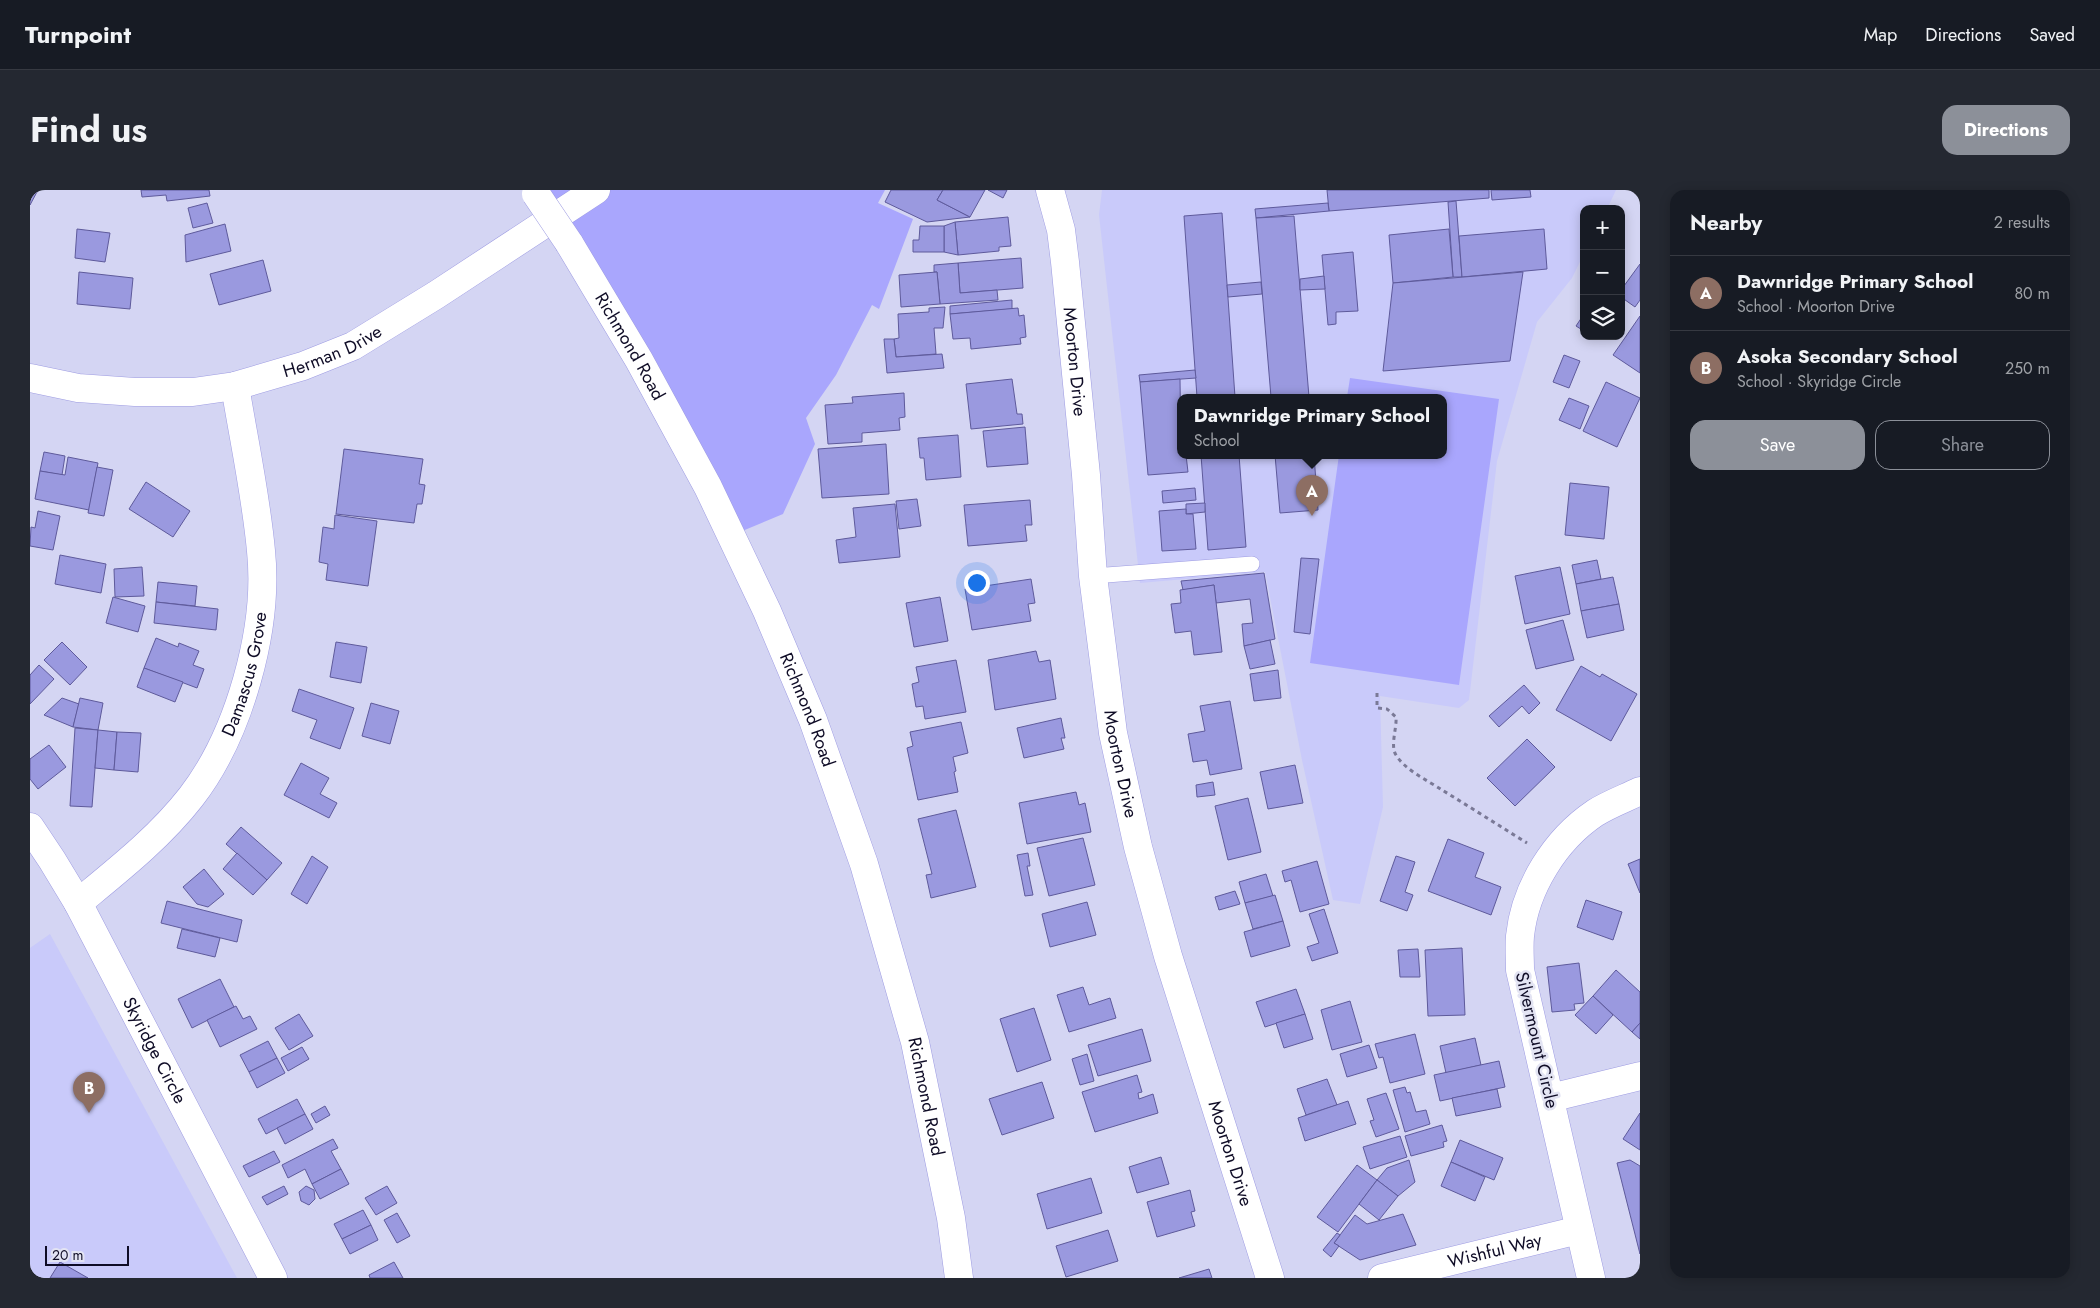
<!DOCTYPE html>
<html lang="en">
<head>
<meta charset="utf-8">
<style>
	body { margin:0; font-family:Jost,sans-serif; background:#242831; color:#f1f3f6 }
	.controls { position:absolute; right:15px; top:15px; display:grid; overflow:hidden; border-radius:10px; box-shadow:0 2px 12px #0003 }
	.controls button { width:45px; height:45px; display:grid; place-items:center; padding:0; border:0; border-bottom:1px solid #363941; background:#171b24; color:#f1f3f6; font:25px sans-serif }
	.scale { position:absolute; left:15px; bottom:12px; width:84px; box-sizing:border-box; padding-left:5px; border:2px solid #0f0c26; border-top:0; font-size:14px; line-height:18px; white-space:nowrap; color:#0f0c26; -webkit-text-stroke:4px #e3e4f3; paint-order:stroke }
	.you { position:absolute; left:946px; top:392px; width:18px; height:18px; margin:-12px; border:4px solid #fff; border-radius:50%; background:#1a73e8; box-shadow:0 0 0 8px #1a73e833 }
	.badge { display:grid; place-items:center; width:32px; height:32px; border-radius:50%; background:#8c9099; color:#fff; font-size:16px; font-weight:700 }
	.pin { position:absolute; translate:-50% -41px; filter:drop-shadow(0 1px 2px #0008) }
	.pin::after { content:''; position:absolute; top:26px; width:18px; height:15px; background:inherit; clip-path:polygon(0 0,100% 0,50% 100%) }
	.popup { position:absolute; left:1147px; top:204px; width:270px; height:65px; box-sizing:border-box; display:grid; place-content:center; border-radius:10px; background:#171b24; filter:drop-shadow(0 1px 4px #0005); font-size:16px; white-space:nowrap; color:#9ea1a6 }
	.popup b { font-size:19px; color:#f1f3f6 }
	.popup::after { content:''; position:absolute; left:50%; top:100%; margin-left:-10px; border:10px solid transparent; border-top-color:#171b24 }
	.list { margin:0; padding:0; list-style:none }
	h2 { display:flex; justify-content:space-between; align-items:center; height:65px; margin:0; padding:0 20px; font-size:21px }
	h2 small { font-size:16px; font-weight:400; color:#9ea1a6 }
	.list li { display:grid; grid-template-columns:32px 1fr auto; gap:15px; align-items:center; box-sizing:border-box; height:75px; padding:0 20px; border-top:1px solid #363941 }
	.list b { display:block; font-size:19px; white-space:nowrap }
	.list p { margin:0; font-size:16px; white-space:nowrap; color:#9ea1a6 }
	.list em { font-size:16px; font-style:normal; color:#9ea1a6 }
	.actions { display:flex; gap:10px; padding:15px 20px }
	.actions a { flex:1; padding:11px 0; border:1px solid #8c9099; border-radius:15px; text-align:center; font-size:18px; color:#8c9099 }
	.actions .main { background:#8c9099; color:#fff }
	.icon { flex:none; width:28px; height:28px; fill:none; stroke:currentColor; stroke-width:2; stroke-linecap:round; stroke-linejoin:round }
	.map { position:relative; flex:none; width:1610px; height:1088px; overflow:hidden; border-radius:15px }
	header { display:flex; align-items:center; gap:30px; box-sizing:border-box; height:70px; padding:0 25px; background:#171b24; border-bottom:1px solid #363941 }
	header strong { font-size:24px }
	nav { display:flex; gap:28px; margin-inline-start:auto; font-size:18px }
	.intro { display:flex; align-items:center; justify-content:space-between; box-sizing:border-box; height:120px; padding:0 30px }
	h1 { margin:0; font-size:35px }
	.button { padding:12px 22px; border-radius:15px; background:#8c9099; color:#fff; font-size:18px; font-weight:700 }
	main { display:flex; gap:30px; padding:0 30px }
	aside { flex:1; background:#171b24; border-radius:15px; box-shadow:0 2px 12px #0003 }
	.map>svg:first-child { display:block }
	.built { fill:#c9cafa; fill-rule:evenodd }
	.green { fill:#a9a6fd }
	.building { fill:#9a99df; stroke:#5e5a9b }
	.lines { fill:none; stroke-linecap:round; stroke-linejoin:round }
	.service-casing { stroke:#9e9ce2; stroke-width:16 }
	.minor-casing { stroke:#9e9ce2; stroke-width:29 }
	.tertiary-casing { stroke:#9e9ce2; stroke-width:29 }
	.trunk-casing { stroke:#9e9ce2; stroke-width:29 }
	.path { stroke:#7a7996; stroke-width:3; stroke-dasharray:4 4; stroke-linecap:butt }
	.service { stroke:#fff; stroke-width:15 }
	.minor { stroke:#fff; stroke-width:28 }
	.tertiary { stroke:#fff; stroke-width:28 }
	.trunk { stroke:#fff; stroke-width:28 }
	.trunk-bridge-casing { stroke:#9e9ce2; stroke-width:29; stroke-linecap:butt }
	.trunk-bridge { stroke:#fff; stroke-width:28 }
	.labels { text-anchor:middle; stroke-width:5; stroke-linejoin:round; paint-order:stroke }
	.street-label { font-size:18px; fill:#0f0c26; stroke:#e3e4f3 }
</style>
</head>
<body>
<header>
<strong>Turnpoint</strong>
<nav><a>Map</a><a>Directions</a><a>Saved</a></nav>
</header>
<div class="intro"><h1>Find us</h1><a class="button">Directions</a></div>
<main>
<div class="map">
<svg width="1610" height="1088" viewBox="0 0 1610 1088">
	<rect width="100%" height="100%" fill="#d4d5f3"/>
	<g class="built">
		<path d="M1072,0H1586L1577,19H1554V64L1542,88L1507,132L1467,271L1439,510L1429,518L1350,506L1353,617L1330,714L1303,710L1272,570L1235,382L1110,393L1069,25ZM1151,207H1413V265H1151Z"/>
		<polygon points="20,744 207,1088 0,1088 0,758"/>
	</g>
	<g class="green">
		<polygon points="506,0 855,0 848,13 883,29 849,119 842,115 806,185 776,228 785,254 753,324 705,344"/>
		<polygon points="1320,188 1469,209 1429,495 1280,473 1309,265 1413,265 1413,207 1317,207"/>
	</g>
	<g class="building">
		<polygon points="0,0 8,0 0,15"/>
		<polygon points="111,0 179,0 180,6 137,11 136,5 112,7"/>
		<polygon points="861,0 913,0 907,10 940,27 897,32 855,12"/>
		<polygon points="913,0 955,0 940,27 907,10"/>
		<polygon points="958,0 977,0 973,8"/>
		<polygon points="1297,0 1459,0 1459,8 1299,21"/>
		<polygon points="1461,0 1500,0 1501,7 1462,10"/>
		<polygon points="1426,11 1432,87 1423,87 1418,12"/>
		<polygon points="177,13 183,33 163,38 158,18"/>
		<polygon points="1298,13 1299,21 1226,28 1225,19"/>
		<polygon points="1192,23 1205,207 1167,207 1154,26"/>
		<polygon points="1264,26 1279,207 1241,207 1226,28"/>
		<polygon points="978,27 981,56 969,57 969,61 928,65 925,32"/>
		<polygon points="925,32 928,65 914,62 914,36"/>
		<polygon points="195,34 201,61 156,72 155,45"/>
		<polygon points="890,36 914,36 914,62 883,62 883,50 889,50"/>
		<polygon points="47,39 80,43 75,72 45,68"/>
		<polygon points="1419,39 1423,87 1363,93 1359,45"/>
		<polygon points="1514,39 1517,79 1432,87 1429,46"/>
		<polygon points="1323,62 1328,121 1306,122 1306,134 1298,135 1292,65"/>
		<polygon points="991,68 993,98 930,103 928,73"/>
		<polygon points="233,70 241,101 189,115 180,84"/>
		<polygon points="928,73 930,103 967,100 968,110 910,114 907,82 904,82 904,75"/>
		<polygon points="1610,74 1610,110 1605,117 1591,107 1591,100"/>
		<polygon points="49,82 103,88 100,119 47,114"/>
		<polygon points="907,82 910,114 871,117 869,85"/>
		<polygon points="1493,82 1480,171 1353,181 1363,93"/>
		<polygon points="1294,86 1295,99 1270,100 1270,89"/>
		<polygon points="1231,92 1232,104 1198,107 1197,95"/>
		<polygon points="982,110 982,119 920,124 920,116"/>
		<polygon points="915,117 913,138 904,138 906,164 866,167 864,149 869,148 868,124 899,122 899,118"/>
		<polygon points="988,118 989,126 994,125 996,147 990,148 991,154 941,159 940,148 923,149 920,124"/>
		<polygon points="1554,124 1554,141 1546,136"/>
		<polygon points="1610,126 1610,183 1583,165"/>
		<polygon points="854,149 864,149 866,167 912,164 914,178 857,183"/>
		<polygon points="1534,165 1550,171 1539,198 1523,192"/>
		<polygon points="1165,180 1166,188 1110,192 1109,185"/>
		<polygon points="982,189 987,224 992,224 993,234 941,239 936,194"/>
		<polygon points="1150,189 1151,265 1156,265 1158,282 1118,285 1110,192"/>
		<polygon points="1576,192 1610,208 1587,257 1553,241"/>
		<polygon points="874,203 875,227 869,228 870,240 832,243 832,252 798,254 795,215 823,213 822,207"/>
		<polygon points="1539,208 1559,216 1550,239 1529,230"/>
		<polygon points="995,237 998,274 957,277 953,241"/>
		<polygon points="928,245 931,287 896,290 894,268 890,268 888,248"/>
		<polygon points="856,254 859,304 792,308 788,259"/>
		<polygon points="314,259 393,269 389,294 395,295 392,314 387,314 384,333 306,324"/>
		<polygon points="14,262 35,266 32,285 10,281"/>
		<polygon points="1171,265 1209,265 1216,357 1178,360"/>
		<polygon points="1245,265 1284,265 1288,320 1250,323"/>
		<polygon points="38,267 68,273 59,320 5,309 10,281 35,285"/>
		<polygon points="67,277 83,280 74,326 58,323"/>
		<polygon points="116,292 160,321 143,347 99,319"/>
		<polygon points="1540,293 1579,297 1574,349 1535,345"/>
		<polygon points="1165,298 1166,310 1133,313 1132,301"/>
		<polygon points="887,309 891,336 869,339 866,311"/>
		<polygon points="1000,310 1002,335 995,335 997,351 938,356 934,315"/>
		<polygon points="1175,313 1175,322 1156,324 1156,314"/>
		<polygon points="865,314 870,367 809,373 806,350 826,347 823,318"/>
		<polygon points="1156,319 1156,324 1163,324 1166,359 1132,361 1129,321"/>
		<polygon points="8,321 30,326 23,360 0,356 1,337 5,338"/>
		<polygon points="305,325 347,331 338,396 296,390 298,374 289,372 293,337 304,339"/>
		<polygon points="30,365 76,374 71,403 25,394"/>
		<polygon points="1271,368 1289,369 1280,444 1264,442"/>
		<polygon points="1567,370 1571,389 1546,394 1542,375"/>
		<polygon points="112,377 114,406 85,407 84,379"/>
		<polygon points="1530,377 1540,424 1495,434 1485,386"/>
		<polygon points="1234,383 1245,449 1214,456 1212,434 1223,433 1220,409 1186,413 1184,395 1153,400 1151,391"/>
		<polygon points="1583,387 1589,414 1551,421 1546,394"/>
		<polygon points="1001,389 1005,413 998,414 1001,431 942,440 935,399"/>
		<polygon points="128,392 167,396 165,416 126,412"/>
		<polygon points="1184,395 1192,462 1164,465 1161,441 1145,443 1141,414 1151,413 1150,400"/>
		<polygon points="83,407 115,416 108,442 76,433"/>
		<polygon points="910,407 918,451 884,457 876,413"/>
		<polygon points="126,412 188,419 186,440 124,433"/>
		<polygon points="1589,414 1594,440 1557,448 1551,421"/>
		<polygon points="1533,430 1544,470 1506,479 1496,440"/>
		<polygon points="126,448 148,457 149,453 169,461 163,475 174,479 167,498 114,478"/>
		<polygon points="1240,450 1245,474 1220,479 1214,456"/>
		<polygon points="32,452 57,477 40,495 14,470"/>
		<polygon points="306,452 337,457 331,493 300,487"/>
		<polygon points="1006,461 1009,472 1020,470 1026,509 965,520 958,470"/>
		<polygon points="926,470 936,522 895,529 893,516 886,517 882,494 889,492 886,477"/>
		<polygon points="9,475 24,489 0,514 0,485"/>
		<polygon points="1551,476 1570,487 1572,484 1607,504 1581,551 1526,520"/>
		<polygon points="114,478 153,492 145,512 107,497"/>
		<polygon points="1248,480 1251,508 1224,511 1220,484"/>
		<polygon points="1494,495 1510,513 1499,524 1492,516 1469,537 1459,526"/>
		<polygon points="269,499 324,518 310,559 280,548 287,530 262,521"/>
		<polygon points="32,508 49,514 43,537 14,525"/>
		<polygon points="50,508 73,513 68,540 43,537"/>
		<polygon points="1200,511 1212,579 1180,585 1177,570 1163,572 1158,544 1175,541 1170,516"/>
		<polygon points="341,513 369,521 360,554 332,546"/>
		<polygon points="1031,528 1035,548 1031,548 1034,559 994,568 987,538"/>
		<polygon points="931,532 938,563 923,567 926,581 924,582 928,602 888,610 877,558 883,556 880,542"/>
		<polygon points="45,538 68,540 62,617 40,616"/>
		<polygon points="68,540 87,542 84,580 65,578"/>
		<polygon points="87,542 111,543 108,582 84,580"/>
		<polygon points="1497,549 1525,577 1485,616 1457,588"/>
		<polygon points="19,555 36,577 8,599 0,589 0,569"/>
		<polygon points="271,573 299,588 290,604 307,613 299,628 254,605"/>
		<polygon points="1265,575 1273,613 1238,619 1230,582"/>
		<polygon points="1183,592 1185,605 1167,607 1166,595"/>
		<polygon points="1046,602 1049,615 1055,613 1061,642 997,654 989,613"/>
		<polygon points="1218,608 1231,662 1198,670 1185,616"/>
		<polygon points="926,620 946,697 901,708 896,685 902,684 888,629"/>
		<polygon points="211,637 252,673 237,690 196,654"/>
		<polygon points="1053,648 1065,695 1019,706 1007,658"/>
		<polygon points="1418,649 1454,663 1445,687 1471,697 1461,725 1398,701"/>
		<polygon points="207,663 237,690 223,705 193,679"/>
		<polygon points="998,663 1000,676 997,676 1003,705 995,706 987,665"/>
		<polygon points="282,666 298,677 277,714 261,704"/>
		<polygon points="1366,666 1385,672 1375,702 1383,705 1377,721 1350,711"/>
		<polygon points="1610,669 1610,703 1598,674"/>
		<polygon points="1287,671 1299,714 1270,722 1261,690 1255,692 1252,681"/>
		<polygon points="174,679 194,704 178,717 167,714 153,697"/>
		<polygon points="1236,684 1243,706 1215,713 1209,692"/>
		<polygon points="1205,701 1210,714 1189,720 1185,707"/>
		<polygon points="1245,705 1253,731 1223,739 1215,713"/>
		<polygon points="1556,710 1592,722 1583,750 1547,737"/>
		<polygon points="137,711 212,730 207,752 131,733"/>
		<polygon points="1057,712 1066,745 1020,757 1012,724"/>
		<polygon points="1294,719 1308,763 1282,771 1277,757 1289,753 1279,724"/>
		<polygon points="1253,731 1260,756 1221,767 1214,742"/>
		<polygon points="152,739 190,748 185,767 147,758"/>
		<polygon points="1432,758 1435,825 1398,826 1395,760"/>
		<polygon points="1388,759 1390,787 1370,787 1368,760"/>
		<polygon points="1549,773 1554,813 1544,814 1545,820 1522,822 1517,777"/>
		<polygon points="1586,780 1610,802 1610,833 1602,842 1563,806"/>
		<polygon points="190,789 204,817 162,838 148,809"/>
		<polygon points="1053,797 1059,815 1080,808 1086,828 1039,842 1027,805"/>
		<polygon points="1266,799 1275,824 1235,837 1226,812"/>
		<polygon points="1563,806 1583,825 1566,844 1545,825"/>
		<polygon points="1320,811 1332,852 1302,860 1291,820"/>
		<polygon points="206,816 213,829 220,826 227,839 190,857 177,830"/>
		<polygon points="1004,818 1021,870 987,882 970,829"/>
		<polygon points="269,824 283,846 259,860 245,838"/>
		<polygon points="1275,824 1283,849 1254,858 1246,833"/>
		<polygon points="1610,833 1610,849 1602,842"/>
		<polygon points="1112,839 1121,871 1068,886 1058,855"/>
		<polygon points="1385,844 1395,884 1360,893 1353,867 1349,868 1345,854"/>
		<polygon points="1445,848 1451,875 1416,883 1410,856"/>
		<polygon points="238,851 247,868 219,882 210,865"/>
		<polygon points="1339,855 1347,878 1317,887 1310,864"/>
		<polygon points="272,857 279,869 258,881 251,868"/>
		<polygon points="1057,864 1064,891 1050,895 1042,869"/>
		<polygon points="247,868 255,883 227,898 219,882"/>
		<polygon points="1469,871 1475,897 1410,911 1404,885"/>
		<polygon points="1107,885 1112,902 1108,903 1109,909 1123,904 1128,923 1065,942 1052,902"/>
		<polygon points="1297,889 1307,915 1276,925 1267,899"/>
		<polygon points="1012,892 1024,928 972,945 959,909"/>
		<polygon points="1375,897 1377,903 1380,902 1386,922 1396,920 1400,934 1375,942 1363,900"/>
		<polygon points="1467,899 1471,917 1426,926 1422,908"/>
		<polygon points="1356,903 1369,939 1346,947 1340,931 1344,930 1337,909"/>
		<polygon points="267,909 275,924 236,944 228,929"/>
		<polygon points="1318,911 1326,934 1275,951 1268,928"/>
		<polygon points="295,916 300,925 286,933 281,924"/>
		<polygon points="1610,923 1610,960 1593,949"/>
		<polygon points="275,924 283,939 255,954 247,938"/>
		<polygon points="1412,935 1417,951 1413,952 1414,957 1381,966 1375,946"/>
		<polygon points="1370,946 1377,967 1340,979 1333,957"/>
		<polygon points="303,949 308,958 301,961 311,979 282,994 275,979 258,988 252,975"/>
		<polygon points="1430,950 1473,968 1464,990 1421,972"/>
		<polygon points="244,961 250,972 219,987 213,976"/>
		<polygon points="1131,967 1139,994 1107,1003 1099,977"/>
		<polygon points="1379,970 1385,992 1368,1006 1347,990 1357,978"/>
		<polygon points="1600,970 1610,976 1610,1064 1587,973"/>
		<polygon points="1421,972 1455,987 1445,1011 1411,996"/>
		<polygon points="1327,975 1347,990 1308,1042 1287,1027"/>
		<polygon points="311,979 319,994 290,1009 282,994"/>
		<polygon points="1061,988 1072,1023 1017,1039 1007,1004"/>
		<polygon points="1347,990 1368,1006 1349,1030 1329,1014"/>
		<polygon points="254,996 258,1004 237,1015 232,1007"/>
		<polygon points="276,996 284,1000 285,1009 279,1015 271,1011 269,1002"/>
		<polygon points="357,996 367,1013 346,1025 335,1008"/>
		<polygon points="1160,1000 1165,1021 1161,1022 1165,1036 1127,1047 1117,1012"/>
		<polygon points="333,1020 341,1035 312,1049 304,1034"/>
		<polygon points="367,1023 380,1046 367,1053 354,1030"/>
		<polygon points="1373,1024 1386,1055 1330,1070 1304,1053 1325,1025 1337,1034"/>
		<polygon points="341,1035 348,1050 320,1064 312,1049"/>
		<polygon points="1078,1040 1088,1071 1036,1087 1026,1056"/>
		<polygon points="1307,1043 1310,1045 1304,1053 1309,1056 1301,1067 1293,1060"/>
		<polygon points="30,1072 58,1088 20,1088"/>
		<polygon points="364,1072 373,1088 340,1088 339,1085"/>
		<polygon points="1179,1079 1182,1088 1149,1088"/>
	</g>
	<g class="lines">
		<g class="service-casing">
			<polyline id="service" points="1063,386 1222,374"/>
		</g>
		<g class="minor-casing">
			<g id="minor">
				<path id="s1" d="M0,637L22,670L48,713L243,1088"/>
				<path id="s2" d="M48,713C88,680 129,648 161,607C209,545 239,439 231,361C226,306 214,251 205,196"/>
				<polyline points="1520,908 1610,886"/>
				<path id="s3" d="M1352,1088L1549,1040"/>
				<path d="M1561,1088L1490,780C1490,769 1489,757 1490,746C1495,698 1525,650 1565,623C1579,614 1596,608 1610,601"/>
			</g>
		</g>
		<g class="tertiary-casing">
			<g id="tertiary">
				<path id="s4" d="M1020,0L1031,40L1035,72L1056,285L1063,386L1083,543L1108,657L1138,766L1240,1088"/>
				<path id="s5" d="M0,188L48,198L105,202H163L205,196L273,176L323,156L406,105L566,0"/>
			</g>
		</g>
		<g class="trunk-casing">
			<g id="trunk">
				<path id="s6" d="M539,53L609,170L678,297L737,421L783,530L834,674L885,852L921,1028L929,1088"/>
			</g>
		</g>
		<path class="path" d="M1347,503V518L1357,519L1366,527C1367,538 1360,556 1366,565C1375,580 1397,590 1412,600C1440,617 1468,635 1497,653"/>
		<use href="#service" class="service"/>
		<use href="#minor" class="minor"/>
		<use href="#tertiary" class="tertiary"/>
		<use href="#trunk" class="trunk"/>
		<g class="trunk-bridge-casing">
			<polyline id="trunk-bridge" points="506,4 539,53"/>
		</g>
		<use href="#trunk-bridge" class="trunk-bridge"/>
	</g>
	<g class="labels">
		<g class="street-label">
			<text dy="6" stroke="none"><textPath href="#s6" startOffset="120">Richmond Road</textPath></text>
			<text dy="6" stroke="none"><textPath href="#s5" startOffset="310">Herman Drive</textPath></text>
			<text dy="6" stroke="none"><textPath href="#s4" startOffset="174">Moorton Drive</textPath></text>
			<text dy="6" stroke="none"><textPath href="#s2" startOffset="291">Damascus Grove</textPath></text>
			<text dy="6" stroke="none"><textPath href="#s6" startOffset="525">Richmond Road</textPath></text>
			<text dy="6" stroke="none"><textPath href="#s4" startOffset="579">Moorton Drive</textPath></text>
			<text transform="translate(1507 850) rotate(77)" y="6">Silvermount Circle</text>
			<text dy="6" stroke="none"><textPath href="#s1" startOffset="256">Skyridge Circle</textPath></text>
			<text dy="6" stroke="none"><textPath href="#s6" startOffset="930">Richmond Road</textPath></text>
			<text dy="6" stroke="none"><textPath href="#s4" startOffset="984">Moorton Drive</textPath></text>
			<text dy="6" stroke="none"><textPath href="#s3" startOffset="116">Wishful Way</textPath></text>
		</g>
	</g>
</svg>
<div class="controls">
<button>+</button>
<button>−</button>
<button><svg class="icon" aria-label="layers" viewBox="0 0 24 24"><path d="M12 4l9 5-9 5-9-5zM3 14l9 5 9-5"/></svg></button>
</div>
<div class="scale">20 m</div>
<div class="you"></div>
<div class="pin badge" style="left:1282px;top:326px;background:#8d6e63">A</div>
<div class="popup"><b>Dawnridge Primary School</b>School</div>
<div class="pin badge" style="left:59px;top:923px;background:#8d6e63">B</div>
</div>
<aside>
<h2>Nearby<small>2 results</small></h2>
<ul class="list">
<li><span class="badge" style="background:#8d6e63">A</span><div><b>Dawnridge Primary School</b><p>School · Moorton Drive</p></div><em>80 m</em></li>
<li><span class="badge" style="background:#8d6e63">B</span><div><b>Asoka Secondary School</b><p>School · Skyridge Circle</p></div><em>250 m</em></li>
</ul>
<div class="actions"><a class="main">Save</a><a>Share</a></div>
</aside>
</main>
</body>
</html>
